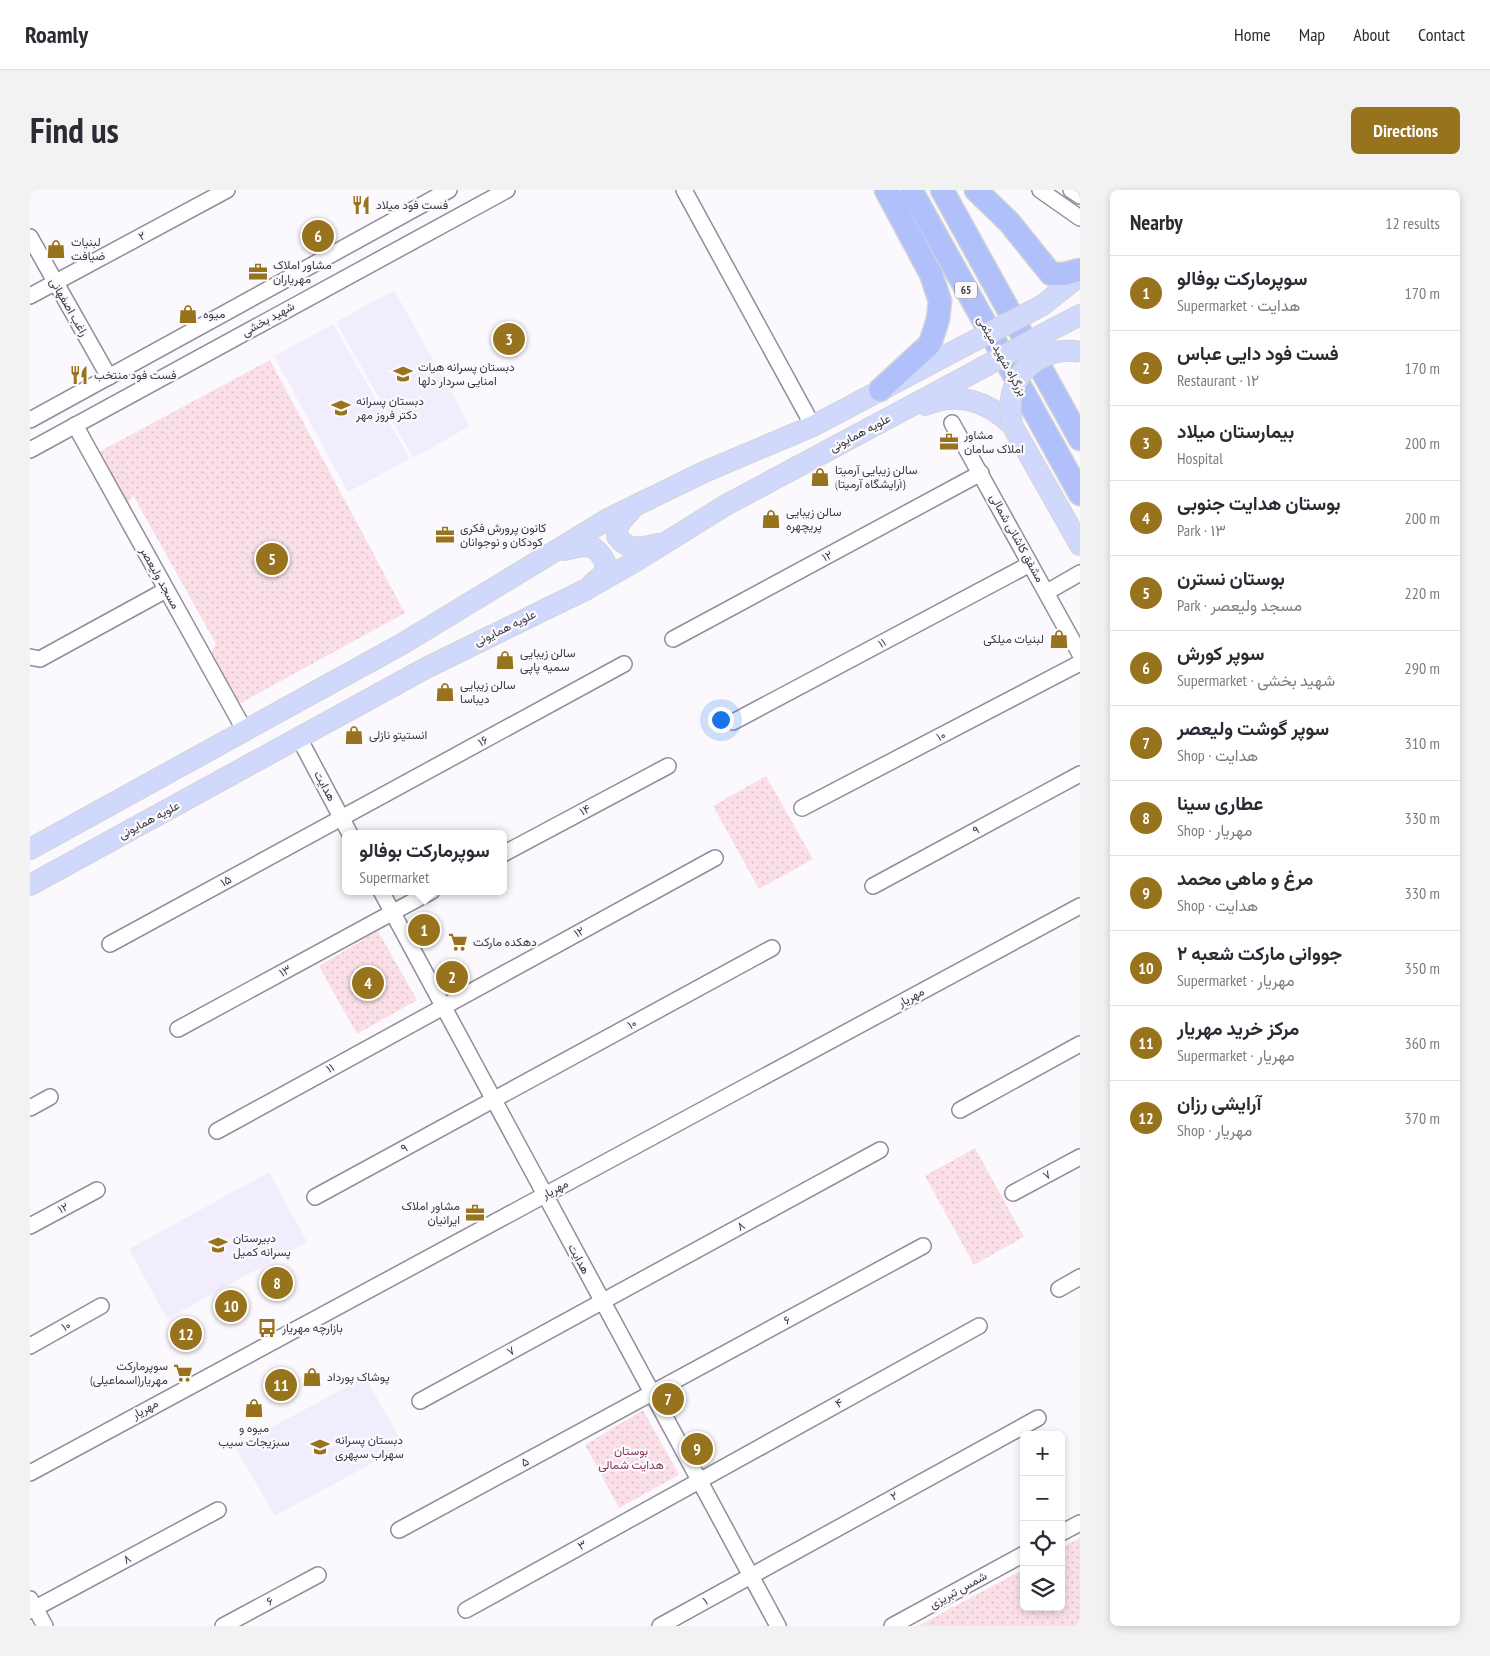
<!DOCTYPE html>
<html lang="en">
<head>
<meta charset="utf-8">
<style>
	body { margin:0; font-family:"PT Sans Narrow",Vazirmatn,sans-serif; background:#f2f2f3; color:#2b2b33 }
	.controls { position:absolute; right:15px; bottom:15px; display:grid; overflow:hidden; border-radius:8px; box-shadow:0 2px 8px #0003 }
	.controls button { width:45px; height:45px; display:grid; place-items:center; padding:0; border:0; border-bottom:1px solid #e1e1e2; background:#fff; color:#2b2b33; font:25px sans-serif }
	.you { position:absolute; left:690px; top:529px; width:18px; height:18px; margin:-12px; border:4px solid #fff; border-radius:50%; background:#1a73e8; box-shadow:0 0 0 8px #1a73e833 }
	.badge { display:grid; place-items:center; width:32px; height:32px; border-radius:50%; background:#98731d; color:#fff; font-size:16px; font-weight:700 }
	.pin { position:absolute; translate:-50% -50%; border:2px solid #fff; box-shadow:0 1px 5px #0006 }
	.popup { position:absolute; left:312px; top:640px; width:165px; height:65px; box-sizing:border-box; display:grid; place-content:center; border-radius:8px; background:#fff; filter:drop-shadow(0 1px 4px #0005); font-size:16px; white-space:nowrap; color:#7c7c81 }
	.popup b { font-size:19px; color:#2b2b33 }
	.popup::after { content:''; position:absolute; left:50%; top:100%; margin-left:-10px; border:10px solid transparent; border-top-color:#fff }
	.list { margin:0; padding:0; list-style:none }
	h2 { display:flex; justify-content:space-between; align-items:center; height:65px; margin:0; padding:0 20px; font-size:21px }
	h2 small { font-size:16px; font-weight:400; color:#7c7c81 }
	.list li { display:grid; grid-template-columns:32px 1fr auto; gap:15px; align-items:center; box-sizing:border-box; height:75px; padding:0 20px; border-top:1px solid #e1e1e2 }
	.list b { display:block; font-size:19px; white-space:nowrap }
	.list p { margin:0; font-size:16px; white-space:nowrap; color:#7c7c81 }
	.list em { font-size:16px; font-style:normal; color:#7c7c81 }
	.icon { flex:none; width:28px; height:28px; fill:none; stroke:currentColor; stroke-width:2; stroke-linecap:round; stroke-linejoin:round }
	.map { position:relative; flex:none; width:1050px; height:1436px; overflow:hidden; border-radius:8px }
	header { display:flex; align-items:center; gap:30px; box-sizing:border-box; height:70px; padding:0 25px; background:#fff; border-bottom:1px solid #e1e1e2 }
	header strong { font-size:24px }
	nav { display:flex; gap:28px; margin-inline-start:auto; font-size:18px }
	.intro { display:flex; align-items:center; justify-content:space-between; box-sizing:border-box; height:120px; padding:0 30px }
	h1 { margin:0; font-size:35px }
	.button { padding:12px 22px; border-radius:8px; background:#98731d; color:#fff; font-size:18px; font-weight:700 }
	main { display:flex; gap:30px; padding:0 30px }
	aside { flex:1; background:#fff; border-radius:8px; box-shadow:0 2px 8px #0003 }
	.map>svg:first-child { display:block }
	.built { fill:#f2edfc }
	.park { fill:url(#park-dots) }
	.lines { fill:none; stroke-linecap:round; stroke-linejoin:round }
	.minor-casing { stroke:#918c9c; stroke-width:18 }
	.major-casing { stroke:#d4d4d5; stroke-width:22 }
	.highway-casing { stroke:#d4d4d5; stroke-width:25 }
	.minor { stroke:#fff; stroke-width:15 }
	.major { stroke:#d0d9fc; stroke-width:20 }
	.highway { stroke:#b0c0fa; stroke-width:22 }
	.major-bridge-casing { stroke:#d4d4d5; stroke-width:22; stroke-linecap:butt }
	.major-bridge { stroke:#d0d9fc; stroke-width:20 }
	.labels { text-anchor:middle; stroke-width:4.5; stroke-linejoin:round; paint-order:stroke }
	.shield { fill:#fbf9fd; stroke:#76747a; stroke-width:1 }
	.shield-label { font-size:11px; font-weight:bold; fill:#3d3b42 }
	.poi-label { font-size:12px; fill:#3d3b42; stroke:#fbf9fd; text-anchor:start }
	.street-label { font-size:12px; fill:#3d3b42; stroke:#fbf9fd }
	.park-label { font-size:12px; fill:#863857; stroke:#fbf9fd }
</style>
</head>
<body>
<header>
<strong>Roamly</strong>
<nav><a>Home</a><a>Map</a><a>About</a><a>Contact</a></nav>
</header>
<div class="intro"><h1>Find us</h1><a class="button">Directions</a></div>
<main>
<div class="map">
<svg width="1050" height="1436" viewBox="0 0 1050 1436">
	<defs>
		<pattern id="park-dots" width="8" height="8" patternUnits="userSpaceOnUse" patternTransform="scale(1.25)"><rect width="8" height="8" fill="#fadfe7"/><path d="M2 2h.1M6 6h.1" fill="none" stroke="#d7c0c7" stroke-width="1.8" stroke-linecap="round"/></pattern>
	</defs>
	<rect width="100%" height="100%" fill="#fbf9fd"/>
	<g class="built">
		<polygon points="364,100 440,236 383,268 306,132"/>
		<polygon points="303,134 380,269 318,302 244,166"/>
		<polygon points="239,982 277,1052 137,1129 99,1059"/>
		<polygon points="335,1187 374,1256 245,1326 205,1257"/>
	</g>
	<g class="park">
		<polygon points="240,170 375,423 209,514 179,467 186,454 103,305 97,315 69,262"/>
		<polygon points="736,586 783,669 729,699 683,616"/>
		<polygon points="348,741 387,810 327,844 289,776"/>
		<polygon points="945,958 994,1047 944,1075 895,986"/>
		<polygon points="613,1220 649,1285 589,1318 555,1255"/>
		<polygon points="1050,1348 1050,1436 888,1436 994,1379 994,1417 1031,1417 1031,1358"/>
	</g>
	<g class="lines">
		<g class="minor-casing">
			<g id="minor">
				<polyline points="654,0 783,236"/>
				<polyline points="1010,0 1050,28"/>
				<polyline points="1041,0 1050,6"/>
				<polyline points="0,47 79,187"/>
				<polyline points="0,106 197,0"/>
				<polyline points="0,230 419,0"/>
				<polyline points="922,233 1050,464"/>
				<polyline points="45,235 215,541"/>
				<polyline points="0,260 477,0"/>
				<polyline points="1017,402 1050,383"/>
				<polyline points="643,449 951,283"/>
				<polyline points="0,467 10,469 136,400"/>
				<polyline points="703,532 1000,374"/>
				<polyline points="269,548 320,644"/>
				<polyline points="772,618 1050,473"/>
				<polyline points="473,664 638,576"/>
				<polyline points="843,696 1050,584"/>
				<polyline points="351,701 748,1436"/>
				<polyline points="80,754 594,474"/>
				<polyline points="148,839 402,701"/>
				<polyline points="0,918 20,907"/>
				<polyline points="930,920 1050,854"/>
				<polyline points="187,941 685,668"/>
				<polyline points="983,1003 1050,967"/>
				<polyline points="285,1007 742,758"/>
				<polyline points="0,1036 67,1000"/>
				<polyline points="1029,1099 1050,1087"/>
				<polyline points="0,1156 71,1116"/>
				<polyline points="390,1211 850,960"/>
				<polyline points="0,1283 1050,716"/>
				<polyline points="369,1340 893,1056"/>
				<polyline points="1031,1343 1050,1333"/>
				<polyline points="0,1409 15,1436"/>
				<polyline points="436,1420 949,1136"/>
				<polyline points="0,1421 188,1320"/>
				<polyline points="193,1436 288,1385"/>
				<polyline points="630,1436 1008,1228"/>
				<polyline points="862,1436 994,1364"/>
			</g>
		</g>
		<g class="major-casing">
			<g id="major">
				<polyline points="1013,115 1050,85"/>
				<polyline points="1023,139 1050,125"/>
				<path d="M895,215C929,202 956,210 982,235L1050,355"/>
				<path d="M603,318L588,335L587,346C598,362 611,358 628,354"/>
				<path d="M534,360C556,355 565,351 576,374L574,384L562,394"/>
				<polyline points="0,659 372,454 578,329 674,282 783,236 936,155"/>
				<polyline points="0,695 396,478 557,399 606,371 696,315 950,179"/>
			</g>
		</g>
		<g class="highway-casing">
			<g id="highway">
				<polyline points="881,0 1050,304"/>
				<polyline points="912,0 1050,249"/>
				<polyline points="946,0 979,32 1021,84 1034,84 1050,80"/>
				<polyline points="850,200 900,154 908,129 910,111 901,84 856,0"/>
			</g>
		</g>
		<use href="#minor" class="minor"/>
		<use href="#major" class="major"/>
		<use href="#highway" class="highway"/>
		<g class="major-bridge-casing">
			<g id="major-bridge">
				<polyline points="936,155 1013,115"/>
				<polyline points="950,179 1023,139"/>
				<path d="M982,235C980,223 979,212 983,200C991,173 1023,156 1050,162"/>
			</g>
		</g>
		<use href="#major-bridge" class="major-bridge"/>
	</g>
	<defs>
		<g id="restaurant-bare" transform="scale(1.5)"><path d="M-5-6h1v4h1v-4h1v4h1v-4h1v5L-1.5 .5V6h-2V.5L-5-1ZM5-6V6H3V1.5H1.5Q1.5-4 5-6Z" fill="#98731d" stroke="#fbf9fd" stroke-width="2.5" paint-order="stroke"/></g>
		<g id="shop-bare" transform="scale(1.5)"><path d="M-5-2.5h2.3a2.7 3.5 0 0 1 5.4 0H5L5.5 6h-11ZM-1.5-2.5h3a1.5 2.3 0 0 0-3 0Z" fill="#98731d" stroke="#fbf9fd" stroke-width="2.5" paint-order="stroke"/></g>
		<g id="office-bare" transform="scale(1.5)"><path d="M-6-3h4V-5.5h4V-3h4V5H-6ZM-1-4.5V-3h2v-1.5ZM-6 0V1H6V0Z" fill="#98731d" stroke="#fbf9fd" stroke-width="2.5" paint-order="stroke"/></g>
		<g id="school-bare" transform="scale(1.5)"><path d="M0-5L7-2L0 1L-7-2ZM-4 1L0 2.5L4 1V4Q0 6-4 4Z" fill="#98731d" stroke="#fbf9fd" stroke-width="2.5" paint-order="stroke"/></g>
		<g id="supermarket-bare" transform="scale(1.5)"><path d="M-6-5.5h2.5l.6 2H6L4.5 2H-2.5L-4.4-4H-6ZM-1.5 3.2a1.3 1.3 0 1 0 .1 0ZM3 3.2a1.3 1.3 0 1 0 .1 0Z" fill="#98731d" stroke="#fbf9fd" stroke-width="2.5" paint-order="stroke"/></g>
		<g id="bus-bare" transform="scale(1.5)"><path d="M-5-6H5V4H4V6H2V4H-2V6H-4V4H-5ZM-3.5-4V0h7V-4ZM-3.5 1.2v1.5H-2V1.2ZM2 1.2v1.5H3.5V1.2Z" fill="#98731d" stroke="#fbf9fd" stroke-width="2.5" paint-order="stroke"/></g>
	</defs>
	<g fill-rule="evenodd">
		<use href="#restaurant-bare" x="331" y="15"/>
		<use href="#shop-bare" x="26" y="59"/>
		<use href="#office-bare" x="228" y="82"/>
		<use href="#shop-bare" x="158" y="124"/>
		<use href="#school-bare" x="373" y="184"/>
		<use href="#restaurant-bare" x="49" y="185"/>
		<use href="#school-bare" x="311" y="218"/>
		<use href="#office-bare" x="919" y="252"/>
		<use href="#shop-bare" x="790" y="287"/>
		<use href="#shop-bare" x="741" y="329"/>
		<use href="#office-bare" x="415" y="345"/>
		<use href="#shop-bare" x="1029" y="449"/>
		<use href="#shop-bare" x="475" y="470"/>
		<use href="#shop-bare" x="415" y="502"/>
		<use href="#shop-bare" x="324" y="545"/>
		<use href="#supermarket-bare" x="428" y="752"/>
		<use href="#office-bare" x="445" y="1023"/>
		<use href="#school-bare" x="188" y="1055"/>
		<use href="#bus-bare" x="237" y="1138"/>
		<use href="#supermarket-bare" x="153" y="1183"/>
		<use href="#shop-bare" x="282" y="1187"/>
		<use href="#shop-bare" x="224" y="1218"/>
		<use href="#school-bare" x="290" y="1257"/>
	</g>
	<g class="labels">
		<rect class="shield" x="925" y="91.5" width="22" height="17" rx="4"/>
		<g class="shield-label">
			<text x="936" y="104">65</text>
		</g>
		<g class="poi-label">
			<text x="346" y="19">فست فود میلاد</text>
			<text x="41" y="56">لبنیات<tspan x="41" dy="14">ضیافت</tspan></text>
			<text x="243" y="79">مشاور املاک<tspan x="243" dy="14">مهریاران</tspan></text>
			<text x="173" y="128">میوه</text>
			<text x="388" y="181">دبستان پسرانه هیات<tspan x="388" dy="14">امنایی سردار دلها</tspan></text>
			<text x="64" y="189">فست فود منتخب</text>
			<text x="326" y="215">دبستان پسرانه<tspan x="326" dy="14">دکتر فروز مهر</tspan></text>
			<text x="934" y="249">مشاور<tspan x="934" dy="14">املاک سامان</tspan></text>
			<text x="805" y="284">سالن زیبایی آرمیتا<tspan x="805" dy="14">(آرایشگاه آرمیتا)</tspan></text>
			<text x="756" y="326">سالن زیبایی<tspan x="756" dy="14">پریچهره</tspan></text>
			<text x="430" y="342">کانون پرورش فکری<tspan x="430" dy="14">کودکان و نوجوانان</tspan></text>
			<text x="1014" y="453" text-anchor="end">لبنیات میلکی</text>
			<text x="490" y="467">سالن زیبایی<tspan x="490" dy="14">سمیه پاپی</tspan></text>
			<text x="430" y="499">سالن زیبایی<tspan x="430" dy="14">دیباسا</tspan></text>
			<text x="339" y="549">انستیتو نازلی</text>
			<text x="443" y="756">دهکده مارکت</text>
			<text x="430" y="1020" text-anchor="end">مشاور املاک<tspan x="430" dy="14">ایرانیان</tspan></text>
			<text x="203" y="1052">دبیرستان<tspan x="203" dy="14">پسرانه کمیل</tspan></text>
			<text x="252" y="1142">بازارچه مهریار</text>
			<text x="138" y="1180" text-anchor="end">سوپرمارکت<tspan x="138" dy="14">مهریار(اسماعیلی)</tspan></text>
			<text x="297" y="1191">پوشاک پورداد</text>
			<text x="224" y="1242" text-anchor="middle">میوه و<tspan x="224" dy="14">سبزیجات سیب</tspan></text>
			<text x="305" y="1254">دبستان پسرانه<tspan x="305" dy="14">سهراب سپهری</tspan></text>
		</g>
		<g class="street-label">
			<text transform="translate(112 46) rotate(-28)" y="4">۲</text>
			<text transform="translate(39 117) rotate(60)" y="4">راغب اصفهانی</text>
			<text transform="translate(238 129) rotate(-29)" y="4">شهید بخشی</text>
			<text transform="translate(972 166) rotate(61)" y="4">بزرگراه شهید میثمی</text>
			<text transform="translate(830 243) rotate(-28)" y="4">علویه همایونی</text>
			<text transform="translate(987 348) rotate(61)" y="4">مشفق کاشانی شمالی</text>
			<text transform="translate(797 366) rotate(-28)" y="4">۱۲</text>
			<text transform="translate(130 388) rotate(61)" y="4">مسجد ولیعصر</text>
			<text transform="translate(475 438) rotate(-26)" y="4">علویه همایونی</text>
			<text transform="translate(852 453) rotate(-28)" y="4">۱۱</text>
			<text transform="translate(911 546) rotate(-28)" y="4">۱۰</text>
			<text transform="translate(453 551) rotate(-29)" y="4">۱۶</text>
			<text transform="translate(295 596) rotate(62)" y="4">هدایت</text>
			<text transform="translate(555 620) rotate(-28)" y="4">۱۴</text>
			<text transform="translate(119 630) rotate(-28)" y="4">علویه همایونی</text>
			<text transform="translate(946 640) rotate(-28)" y="4">۹</text>
			<text transform="translate(196 691) rotate(-29)" y="4">۱۵</text>
			<text transform="translate(549 742) rotate(-29)" y="4">۱۲</text>
			<text transform="translate(255 781) rotate(-29)" y="4">۱۳</text>
			<text transform="translate(881 807) rotate(-28)" y="4">مهریار</text>
			<text transform="translate(602 834) rotate(-29)" y="4">۱۰</text>
			<text transform="translate(300 878) rotate(-29)" y="4">۱۱</text>
			<text transform="translate(374 958) rotate(-29)" y="4">۹</text>
			<text transform="translate(1017 985) rotate(-28)" y="4">۷</text>
			<text transform="translate(525 999) rotate(-28)" y="4">مهریار</text>
			<text transform="translate(33 1018) rotate(-28)" y="4">۱۲</text>
			<text transform="translate(711 1036) rotate(-29)" y="4">۸</text>
			<text transform="translate(549 1069) rotate(61)" y="4">هدایت</text>
			<text transform="translate(757 1130) rotate(-29)" y="4">۶</text>
			<text transform="translate(36 1136) rotate(-29)" y="4">۱۰</text>
			<text transform="translate(481 1161) rotate(-29)" y="4">۷</text>
			<text transform="translate(809 1213) rotate(-29)" y="4">۴</text>
			<text transform="translate(115 1219) rotate(-29)" y="4">مهریار</text>
			<text transform="translate(495 1272) rotate(-28)" y="4">۵</text>
			<text transform="translate(864 1306) rotate(-29)" y="4">۲</text>
			<text transform="translate(552 1355) rotate(-29)" y="4">۳</text>
			<text transform="translate(97 1369) rotate(-28)" y="4">۸</text>
			<text transform="translate(928 1400) rotate(-29)" y="4">شمس تبریزی</text>
			<text transform="translate(240 1411) rotate(-28)" y="4">۶</text>
			<text transform="translate(675 1411) rotate(-29)" y="4">۱</text>
		</g>
		<g class="park-label">
			<text x="601" y="1265">بوستان<tspan x="601" dy="14">هدایت شمالی</tspan></text>
		</g>
	</g>
</svg>
<div class="controls">
<button>+</button>
<button>−</button>
<button><svg class="icon" aria-label="locate" viewBox="0 0 24 24"><circle cx="12" cy="12" r="6"/><path d="M12 2v4M12 18v4M2 12h4M18 12h4"/></svg></button>
<button><svg class="icon" aria-label="layers" viewBox="0 0 24 24"><path d="M12 4l9 5-9 5-9-5zM3 14l9 5 9-5"/></svg></button>
</div>
<div class="you"></div>
<div class="pin badge" style="left:394px;top:740px">1</div>
<div class="popup"><b>سوپرمارکت بوفالو</b>Supermarket</div>
<div class="pin badge" style="left:422px;top:787px">2</div>
<div class="pin badge" style="left:479px;top:149px">3</div>
<div class="pin badge" style="left:338px;top:793px">4</div>
<div class="pin badge" style="left:242px;top:369px">5</div>
<div class="pin badge" style="left:288px;top:46px">6</div>
<div class="pin badge" style="left:638px;top:1209px">7</div>
<div class="pin badge" style="left:247px;top:1093px">8</div>
<div class="pin badge" style="left:667px;top:1259px">9</div>
<div class="pin badge" style="left:201px;top:1116px">10</div>
<div class="pin badge" style="left:251px;top:1195px">11</div>
<div class="pin badge" style="left:156px;top:1144px">12</div>
</div>
<aside>
<h2>Nearby<small>12 results</small></h2>
<ul class="list">
<li><span class="badge">1</span><div><b>سوپرمارکت بوفالو</b><p>Supermarket · هدایت</p></div><em>170 m</em></li>
<li><span class="badge">2</span><div><b>فست فود دایی عباس</b><p>Restaurant · ۱۲</p></div><em>170 m</em></li>
<li><span class="badge">3</span><div><b>بیمارستان میلاد</b><p>Hospital</p></div><em>200 m</em></li>
<li><span class="badge">4</span><div><b>بوستان هدایت جنوبی</b><p>Park · ۱۳</p></div><em>200 m</em></li>
<li><span class="badge">5</span><div><b>بوستان نسترن</b><p>Park · مسجد ولیعصر</p></div><em>220 m</em></li>
<li><span class="badge">6</span><div><b>سوپر کورش</b><p>Supermarket · شهید بخشی</p></div><em>290 m</em></li>
<li><span class="badge">7</span><div><b>سوپر گوشت ولیعصر</b><p>Shop · هدایت</p></div><em>310 m</em></li>
<li><span class="badge">8</span><div><b>عطاری سینا</b><p>Shop · مهریار</p></div><em>330 m</em></li>
<li><span class="badge">9</span><div><b>مرغ و ماهی محمد</b><p>Shop · هدایت</p></div><em>330 m</em></li>
<li><span class="badge">10</span><div><b>جووانی مارکت شعبه ۲</b><p>Supermarket · مهریار</p></div><em>350 m</em></li>
<li><span class="badge">11</span><div><b>مرکز خرید مهریار</b><p>Supermarket · مهریار</p></div><em>360 m</em></li>
<li><span class="badge">12</span><div><b>آرایشی رزان</b><p>Shop · مهریار</p></div><em>370 m</em></li>
</ul>
</aside>
</main>
</body>
</html>
